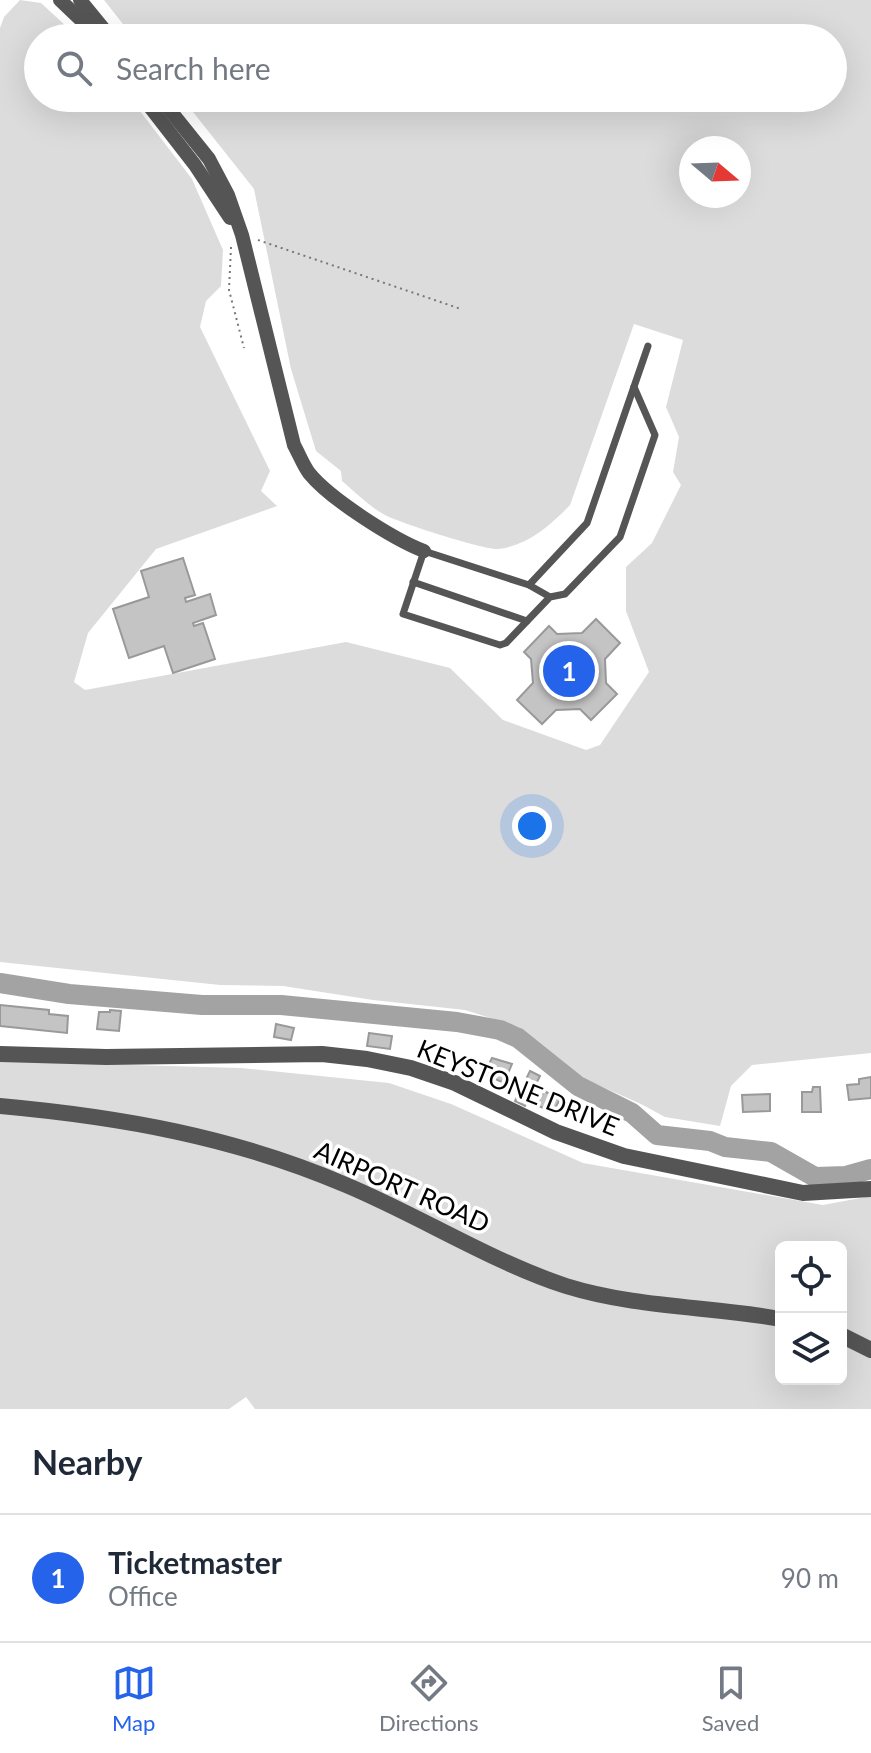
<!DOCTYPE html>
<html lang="en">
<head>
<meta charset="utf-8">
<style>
	body { margin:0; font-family:Lato,sans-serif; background:#f2f2f3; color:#1f2937 }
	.controls { position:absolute; right:24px; bottom:24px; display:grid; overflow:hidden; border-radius:12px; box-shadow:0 8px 32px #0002 }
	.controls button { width:72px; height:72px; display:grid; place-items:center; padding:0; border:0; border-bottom:2px solid #e0e1e3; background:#fff; color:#1f2937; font:40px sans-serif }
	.compass { position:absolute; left:679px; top:136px; width:72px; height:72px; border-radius:50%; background:#fff; box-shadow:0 8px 32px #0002; rotate:109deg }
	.you { position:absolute; left:532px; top:826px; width:28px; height:28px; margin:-20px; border:6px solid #fff; border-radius:50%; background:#1a73e8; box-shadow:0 0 0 12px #1a73e833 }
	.badge { display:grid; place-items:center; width:52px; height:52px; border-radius:50%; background:#2563eb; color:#fff; font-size:26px; font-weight:700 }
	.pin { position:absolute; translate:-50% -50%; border:4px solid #fff; box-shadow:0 2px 8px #0006 }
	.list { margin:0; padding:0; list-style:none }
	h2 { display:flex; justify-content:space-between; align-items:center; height:104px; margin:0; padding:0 32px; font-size:34px }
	h2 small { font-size:26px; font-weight:400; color:#747a83 }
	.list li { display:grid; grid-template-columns:52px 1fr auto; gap:24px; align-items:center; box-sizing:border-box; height:128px; padding:0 32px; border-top:2px solid #e0e1e3 }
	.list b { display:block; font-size:30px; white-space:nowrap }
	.list p { margin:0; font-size:26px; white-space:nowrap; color:#747a83 }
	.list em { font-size:26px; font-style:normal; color:#747a83 }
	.icon { flex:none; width:44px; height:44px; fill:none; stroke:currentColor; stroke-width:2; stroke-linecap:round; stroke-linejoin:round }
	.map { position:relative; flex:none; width:871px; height:1409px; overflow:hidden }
	.search { position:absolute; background:#fff; box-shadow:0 8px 32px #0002; left:24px; right:24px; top:24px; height:88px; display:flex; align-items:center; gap:20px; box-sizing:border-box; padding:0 28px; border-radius:44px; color:#747a83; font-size:30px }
	.sheet { height:232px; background:#fff }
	nav { display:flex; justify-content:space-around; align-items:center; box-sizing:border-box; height:112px; border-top:2px solid #e0e1e3; background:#fff; font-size:22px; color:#747a83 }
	nav a { display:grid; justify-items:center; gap:4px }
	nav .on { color:#2563eb }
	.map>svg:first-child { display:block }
	.green { fill:#dcdcdc; fill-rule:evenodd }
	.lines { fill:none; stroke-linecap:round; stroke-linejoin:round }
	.river { stroke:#a3a3a3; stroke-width:20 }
	.building { fill:#c4c4c4; stroke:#999; stroke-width:2 }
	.path { stroke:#777; stroke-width:2; stroke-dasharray:2 4; stroke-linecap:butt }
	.service { stroke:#555; stroke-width:7 }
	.minor { stroke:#555; stroke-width:14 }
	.tertiary { stroke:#555; stroke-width:16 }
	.labels { text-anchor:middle; stroke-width:7; stroke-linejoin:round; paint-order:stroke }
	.street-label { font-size:26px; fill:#000; stroke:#fff }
</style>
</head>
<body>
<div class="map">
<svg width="871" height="1409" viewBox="0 0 871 1409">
	<rect width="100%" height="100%" fill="#fff"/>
	<g class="green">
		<path d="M20,0L41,3L79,38H38V98H130L192,179L223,250L221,286L206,301L200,327L270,471L261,491L277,506L156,549L88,633L74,682L85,690L346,642L450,668L503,720L586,750L600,745L649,672L626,611V567L652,543L681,485L673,472L679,437L666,407L683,340L634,324L570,505C551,525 527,546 498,549C484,550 400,523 385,515C370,507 355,492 342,481L341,471L316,451L291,369L254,189L182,98H833V38H134L104,0H871V1053L752,1065L731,1086L720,1126L665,1117L641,1104L562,1069L519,1027L465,1010L373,1000L283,986L220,985L0,962V28L4,17ZM691,148H739V196H691Z"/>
		<path d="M0,1058L23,1062L241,1068L389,1083L451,1104L583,1163L823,1205L871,1196V1409H255L246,1397L229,1409H0ZM781,1247H841V1379H781Z"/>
	</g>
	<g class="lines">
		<polyline class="river" points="0,983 69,994 202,1005 281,1005 457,1022 500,1030 518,1038 578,1086 632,1113 657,1135 710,1141 725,1147 771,1152 815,1177 846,1176 871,1169"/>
	</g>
	<g class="building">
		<polygon points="183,558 195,595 185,598 186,602 210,594 216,615 193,623 194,626 203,623 215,659 173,673 164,646 129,658 113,609 149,597 141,571"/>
		<polygon points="596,619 620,643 605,659 606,683 617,694 591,720 580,709 556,710 542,724 517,700 533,683 531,659 524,652 549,626 557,634 582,633"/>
		<polygon points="0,1005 49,1010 49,1014 68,1016 67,1033 0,1026"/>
		<polygon points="110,1010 121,1011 119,1031 97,1029 99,1012 110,1012"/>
		<polygon points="276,1024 294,1028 291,1040 274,1037"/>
		<polygon points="369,1033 392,1036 390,1049 367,1046"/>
		<polygon points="492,1058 512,1064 504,1083 484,1074"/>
		<polygon points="530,1071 540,1076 525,1106 515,1101"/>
		<polygon points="871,1077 871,1098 849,1100 847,1085 859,1084 859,1079"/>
		<polygon points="813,1087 820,1087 821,1112 802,1112 802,1092 812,1092"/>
		<polygon points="544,1091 560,1099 553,1113 537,1105"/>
		<polygon points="770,1094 770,1111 743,1112 742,1095"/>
	</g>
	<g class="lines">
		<g class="path">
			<polyline points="258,240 461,309"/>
			<polyline points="231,247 229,290 244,348"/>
		</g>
		<g class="service">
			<polyline points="413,582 527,621"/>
			<polyline points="529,585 587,523 648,346"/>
			<polyline points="550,597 529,585 424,551 403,614 500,645 506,643 550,597 565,594 620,537 655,435 634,387"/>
		</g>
		<g class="minor">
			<polyline points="60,0 81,20 96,38"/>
			<polyline points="80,0 111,38"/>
			<polyline points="143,98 195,165 230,218"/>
			<path d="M160,98L209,159L228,195L242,235L294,445C299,454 303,465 309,473C330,499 393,539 424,551"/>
		</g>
		<g class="tertiary">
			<polyline points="0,1054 106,1057 322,1054 367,1059 411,1068 455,1083 556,1132 624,1156 803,1193 871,1189"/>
			<path d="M0,1106C121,1117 234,1137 346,1185C420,1216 490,1261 566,1286C637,1308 709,1306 781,1319"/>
			<polyline points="841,1335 871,1350"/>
		</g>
	</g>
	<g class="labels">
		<g class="street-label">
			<text transform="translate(518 1088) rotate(22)" y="9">KEYSTONE DRIVE</text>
			<text transform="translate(402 1187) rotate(24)" y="9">AIRPORT ROAD</text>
		</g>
	</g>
</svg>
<div class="controls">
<button><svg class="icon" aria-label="locate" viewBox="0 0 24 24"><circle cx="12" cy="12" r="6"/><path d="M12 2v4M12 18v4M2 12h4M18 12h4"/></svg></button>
<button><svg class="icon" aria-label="layers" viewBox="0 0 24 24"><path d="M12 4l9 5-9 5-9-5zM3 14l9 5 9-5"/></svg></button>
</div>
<svg class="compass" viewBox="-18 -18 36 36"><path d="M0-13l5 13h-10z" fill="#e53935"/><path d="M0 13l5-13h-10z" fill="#747a83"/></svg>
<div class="you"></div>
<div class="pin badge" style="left:569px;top:671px">1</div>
<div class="search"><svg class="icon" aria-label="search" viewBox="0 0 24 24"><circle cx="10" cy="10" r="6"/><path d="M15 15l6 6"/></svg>Search here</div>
</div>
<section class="sheet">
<h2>Nearby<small></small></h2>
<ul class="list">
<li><span class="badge">1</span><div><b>Ticketmaster</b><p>Office</p></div><em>90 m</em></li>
</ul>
</section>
<nav>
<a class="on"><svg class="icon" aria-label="map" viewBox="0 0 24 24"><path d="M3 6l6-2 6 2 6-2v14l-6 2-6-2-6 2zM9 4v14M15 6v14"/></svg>Map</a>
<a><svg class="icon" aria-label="directions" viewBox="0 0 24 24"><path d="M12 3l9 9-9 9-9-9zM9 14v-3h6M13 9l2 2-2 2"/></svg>Directions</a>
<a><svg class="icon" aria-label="saved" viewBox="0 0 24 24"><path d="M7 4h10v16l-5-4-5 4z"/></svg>Saved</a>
</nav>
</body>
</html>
